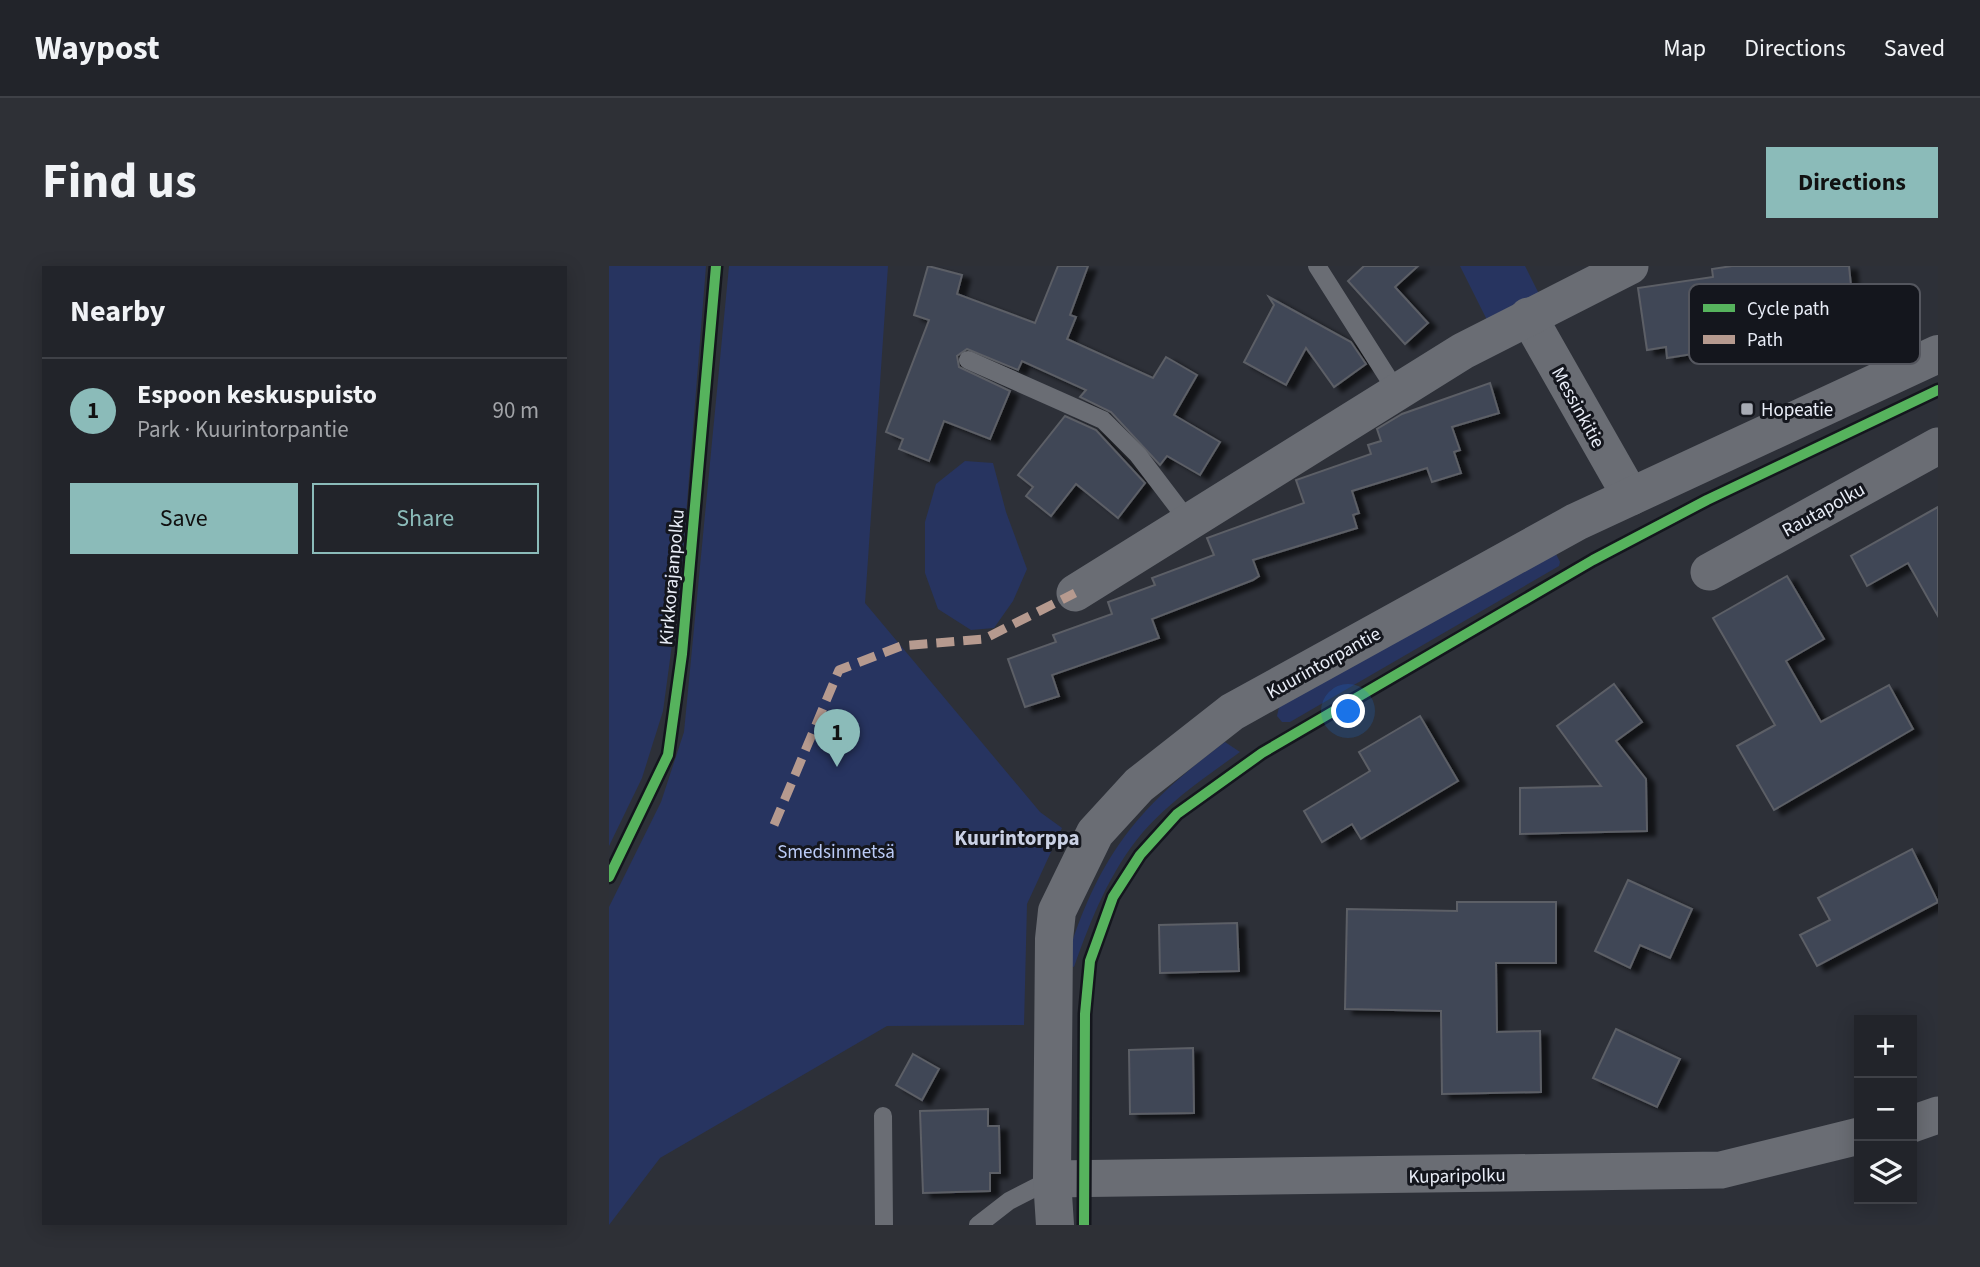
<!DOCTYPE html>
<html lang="en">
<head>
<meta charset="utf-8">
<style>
	body { margin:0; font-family:"Source Sans 3",sans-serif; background:#2e3036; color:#f1f3f6 }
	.controls { position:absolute; right:21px; bottom:21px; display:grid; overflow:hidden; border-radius:0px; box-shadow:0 4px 18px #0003 }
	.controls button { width:63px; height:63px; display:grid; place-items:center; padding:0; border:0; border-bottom:2px solid #3f4147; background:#22242a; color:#f1f3f6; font:35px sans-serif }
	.you { position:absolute; left:740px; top:446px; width:24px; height:24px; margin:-18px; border:5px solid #fff; border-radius:50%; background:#1a73e8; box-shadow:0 0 0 10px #1a73e833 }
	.badge { display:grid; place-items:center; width:46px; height:46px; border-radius:50%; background:#8bbbb9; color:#111; font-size:23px; font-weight:700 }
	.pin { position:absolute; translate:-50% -58px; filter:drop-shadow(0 2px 4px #0008) }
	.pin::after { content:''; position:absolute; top:37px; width:24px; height:21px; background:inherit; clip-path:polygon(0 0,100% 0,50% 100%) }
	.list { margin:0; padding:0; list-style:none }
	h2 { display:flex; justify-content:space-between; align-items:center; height:91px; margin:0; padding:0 28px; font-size:30px }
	h2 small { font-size:23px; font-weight:400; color:#a2a4a8 }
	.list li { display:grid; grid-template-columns:46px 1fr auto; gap:21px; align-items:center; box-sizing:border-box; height:105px; padding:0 28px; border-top:2px solid #3f4147 }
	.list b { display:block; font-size:26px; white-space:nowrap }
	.list p { margin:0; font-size:23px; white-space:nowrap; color:#a2a4a8 }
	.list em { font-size:23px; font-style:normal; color:#a2a4a8 }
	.actions { display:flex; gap:14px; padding:21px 28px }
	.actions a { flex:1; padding:16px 0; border:2px solid #8bbbb9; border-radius:0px; text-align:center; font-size:24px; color:#8bbbb9 }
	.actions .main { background:#8bbbb9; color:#111 }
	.icon { flex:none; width:38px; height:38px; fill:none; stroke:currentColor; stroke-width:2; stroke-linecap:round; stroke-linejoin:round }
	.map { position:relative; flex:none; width:1329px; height:959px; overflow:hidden; border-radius:0px }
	header { display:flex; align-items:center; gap:42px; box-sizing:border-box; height:98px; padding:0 35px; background:#22242a; border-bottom:2px solid #3f4147 }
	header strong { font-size:33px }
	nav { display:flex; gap:38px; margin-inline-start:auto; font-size:24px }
	.intro { display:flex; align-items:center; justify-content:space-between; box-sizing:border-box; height:168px; padding:0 42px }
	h1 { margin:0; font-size:49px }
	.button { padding:18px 32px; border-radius:0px; background:#8bbbb9; color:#111; font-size:24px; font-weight:700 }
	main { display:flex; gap:42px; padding:0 42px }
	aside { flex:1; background:#22242a; border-radius:0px; box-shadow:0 4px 18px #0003 }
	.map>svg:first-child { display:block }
	.green { fill:#273460 }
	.building { fill:#414657; stroke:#5c5f66; stroke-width:2; filter:url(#shadow) }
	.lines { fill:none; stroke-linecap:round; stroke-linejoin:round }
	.service { stroke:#6a6d74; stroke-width:18 }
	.minor { stroke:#6a6d74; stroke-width:37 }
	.tertiary { stroke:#6a6d74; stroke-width:38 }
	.quiet { stroke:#b69a8f; stroke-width:9; stroke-dasharray:18 9; stroke-linecap:butt }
	.cycleway-casing { stroke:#14161d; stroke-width:15 }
	.cycleway { stroke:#56b35d; stroke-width:10 }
	.poi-dot { fill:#a7abb4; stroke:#14161d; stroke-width:2.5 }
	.labels { text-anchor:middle; stroke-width:6; stroke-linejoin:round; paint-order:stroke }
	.street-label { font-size:19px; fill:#e9edf7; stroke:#14161d }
	.poi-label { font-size:19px; fill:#e9edf7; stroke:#14161d; text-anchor:start }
	.park-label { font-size:19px; fill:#bbcbf6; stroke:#14161d }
	.neighbourhood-label { font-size:21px; font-weight:bold; fill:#cad1e4; stroke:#14161d }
	.key { fill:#14161d; stroke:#54565e; stroke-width:2 }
	.key-label { font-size:19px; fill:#e9edf7 }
</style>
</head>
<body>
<header>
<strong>Waypost</strong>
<nav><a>Map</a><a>Directions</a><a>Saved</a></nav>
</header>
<div class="intro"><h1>Find us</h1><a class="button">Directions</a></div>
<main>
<aside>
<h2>Nearby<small></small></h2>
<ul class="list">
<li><span class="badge">1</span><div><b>Espoon keskuspuisto</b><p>Park · Kuurintorpantie</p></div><em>90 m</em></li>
</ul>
<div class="actions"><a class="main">Save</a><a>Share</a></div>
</aside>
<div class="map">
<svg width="1329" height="959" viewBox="0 0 1329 959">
	<defs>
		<filter id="shadow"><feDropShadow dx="8" dy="4.5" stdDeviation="2" flood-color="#0009"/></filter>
	</defs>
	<rect width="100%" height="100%" fill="#2d3038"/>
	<g class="green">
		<polygon points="0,0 97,0 72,312 54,445 33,512 0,580"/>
		<polygon points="120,0 279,0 256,337 431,546 453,562 418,638 415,759 278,760 51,892 0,959 0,641 52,536 75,466"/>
		<polygon points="851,0 916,0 932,32 880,58"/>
		<polygon points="356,195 384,197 397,246 418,303 404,335 385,362 362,364 329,343 316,307 316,256 327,218"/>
		<polygon points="945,284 951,296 950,300 681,456 673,456 668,450 670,441"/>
		<path d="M616,476L631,486C598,510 561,535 534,566C501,605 482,653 465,701L456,698C489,591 526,543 616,476Z"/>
	</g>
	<g class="building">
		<polygon points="319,0 353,9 348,28 426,57 449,0 479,0 461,49 467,51 458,73 544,112 557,91 588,109 565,149 611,176 591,209 558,190 551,199 502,146 471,131 477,124 413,95 409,104 358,83 348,90 350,101 401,125 381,173 335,155 320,195 290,183 294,173 277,166 320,54 305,49"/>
		<polygon points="755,0 809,0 786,21 819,57 796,78 739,15"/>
		<polygon points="1123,0 1240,0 1242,20 1084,44 1090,87 1058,92 1057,81 1038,84 1029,22 1104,11 1103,3"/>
		<polygon points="660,31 742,76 757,98 725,121 697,82 677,119 635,96 665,39"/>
		<polygon points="881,117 890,147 843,161 851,184 845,186 852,207 823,216 818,202 743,225 750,247 744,249 748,262 644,294 650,310 644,314 543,353 550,372 443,409 450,430 416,441 399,393 447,376 444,369 503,348 499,336 546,319 543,312 605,289 598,272 695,237 687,214 762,188 759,179 772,175 768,163 793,148"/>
		<polygon points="456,150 487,164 536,217 509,252 467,218 442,250 417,230 424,221 409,209"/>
		<polygon points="1329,241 1329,350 1299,297 1258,320 1242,290"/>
		<polygon points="1178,310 1215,373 1177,395 1212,456 1280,419 1304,463 1165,544 1128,480 1166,459 1104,352"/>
		<polygon points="1005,418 1033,456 1007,475 1037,513 1038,565 911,568 911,522 992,520 948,460"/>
		<polygon points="811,450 849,515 752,573 743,558 713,576 695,545 761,505 750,486"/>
		<polygon points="1303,583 1329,636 1208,700 1191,669 1221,654 1209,632"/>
		<polygon points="1019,614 1083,643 1061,692 1031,679 1021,702 986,685"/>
		<polygon points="848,636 947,636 947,697 887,697 888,766 931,765 932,826 833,828 832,745 736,743 738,643 848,645"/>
		<polygon points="628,657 630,705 551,707 550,659"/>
		<polygon points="1007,763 1071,793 1048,841 984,812"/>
		<polygon points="584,782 585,847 521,848 520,784"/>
		<polygon points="304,788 330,803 313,834 287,819"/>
		<polygon points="379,843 379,860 390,860 391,907 381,907 381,925 314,927 311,845"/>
	</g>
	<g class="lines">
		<g class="service">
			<polyline points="708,0 788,126"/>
			<polyline points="359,94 494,154 529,189 580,256"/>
			<polyline points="274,850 275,959"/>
			<polyline points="369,959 400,935 443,913"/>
		</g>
		<g class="minor">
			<polyline points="919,50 1022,231"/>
			<polyline points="1100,306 1329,180"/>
			<polyline points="466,327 854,85 1021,0"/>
			<polyline points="1303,858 1329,849"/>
			<polyline points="443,913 1112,904 1250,870"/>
		</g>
		<polyline class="tertiary" points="446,959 443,913 445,673 448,645 486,567 530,519 623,446 967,256 1329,88"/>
		<polyline class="quiet" points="165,559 230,404 292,380 375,373 466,327"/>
		<g class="cycleway-casing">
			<g id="cycleway">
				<polyline points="0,611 59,489 73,388 107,0"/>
				<polyline points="475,959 476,748 481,695 504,631 531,589 568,548 653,487 984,294 1098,234 1329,124"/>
			</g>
		</g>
		<use href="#cycleway" class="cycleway"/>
	</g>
	<rect class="poi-dot" x="1131" y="136" width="14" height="14" rx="3.5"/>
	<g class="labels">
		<g class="street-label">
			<text transform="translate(970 141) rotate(61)" y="7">Messinkitie</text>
			<text transform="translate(1214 243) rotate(-29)" y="7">Rautapolku</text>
			<text transform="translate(62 311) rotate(-85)" y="7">Kirkkorajanpolku</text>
			<text transform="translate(714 396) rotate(-29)" y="7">Kuurintorpantie</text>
			<text transform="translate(848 909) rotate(-1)" y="7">Kuparipolku</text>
		</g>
		<g class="poi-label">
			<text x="1152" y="150">Hopeatie</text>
		</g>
		<g class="park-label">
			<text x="227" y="592">Smedsinmetsä</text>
		</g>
		<g class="neighbourhood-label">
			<text x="408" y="579">Kuurintorppa</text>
		</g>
	</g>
	<rect x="1080" y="18" width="231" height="80" rx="10" class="key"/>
	<rect x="1094" y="38" width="32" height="8" fill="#56b35d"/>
	<rect x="1094" y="69" width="32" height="9" fill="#b69a8f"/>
	<g class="key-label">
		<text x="1138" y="49">Cycle path</text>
		<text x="1138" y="80">Path</text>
	</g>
</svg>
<div class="controls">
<button>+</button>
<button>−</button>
<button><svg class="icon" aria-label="layers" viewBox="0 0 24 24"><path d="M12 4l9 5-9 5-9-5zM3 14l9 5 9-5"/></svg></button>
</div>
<div class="you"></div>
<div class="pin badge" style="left:228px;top:501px">1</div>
</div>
</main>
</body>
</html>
